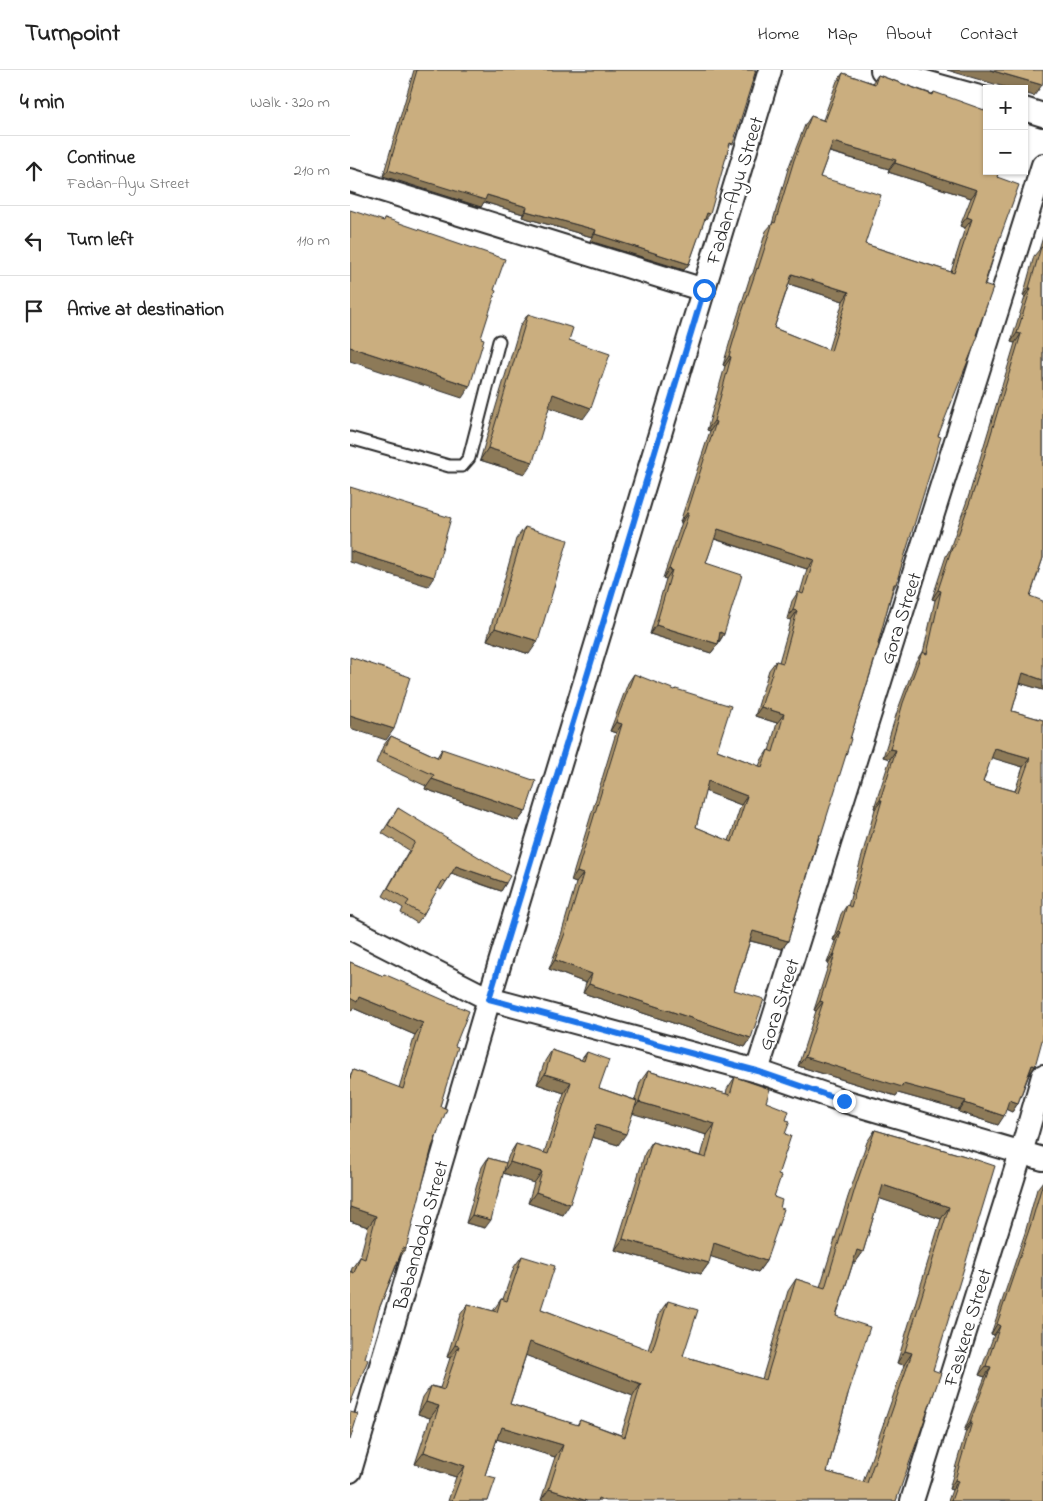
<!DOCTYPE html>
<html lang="en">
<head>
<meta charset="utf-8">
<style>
	body { margin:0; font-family:"Indie Flower",sans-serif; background:#f2f2f2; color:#222 }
	.controls { position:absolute; right:15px; top:15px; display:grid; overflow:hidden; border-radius:0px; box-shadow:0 1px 4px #0004 }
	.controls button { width:45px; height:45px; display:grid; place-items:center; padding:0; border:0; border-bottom:1px solid #e0e0e0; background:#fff; color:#222; font:25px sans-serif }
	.stop { position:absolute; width:15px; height:15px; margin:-11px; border:4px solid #1a73e8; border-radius:50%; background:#fff }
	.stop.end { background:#1a73e8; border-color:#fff; box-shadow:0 1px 5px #0008 }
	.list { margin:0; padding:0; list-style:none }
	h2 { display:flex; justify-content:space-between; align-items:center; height:65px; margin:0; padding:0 20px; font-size:21px }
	h2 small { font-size:16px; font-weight:400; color:#767676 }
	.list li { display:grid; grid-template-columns:32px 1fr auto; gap:15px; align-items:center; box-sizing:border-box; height:70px; padding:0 20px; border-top:1px solid #e0e0e0 }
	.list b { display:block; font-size:19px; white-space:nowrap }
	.list p { margin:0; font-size:16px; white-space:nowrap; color:#767676 }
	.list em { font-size:16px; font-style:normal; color:#767676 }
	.icon { flex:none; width:28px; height:28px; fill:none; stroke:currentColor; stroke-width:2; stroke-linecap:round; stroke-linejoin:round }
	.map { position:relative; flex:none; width:693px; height:1431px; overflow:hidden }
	header { display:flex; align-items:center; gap:30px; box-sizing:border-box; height:70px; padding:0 25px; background:#fff; border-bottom:1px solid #e0e0e0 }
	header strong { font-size:24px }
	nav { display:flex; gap:28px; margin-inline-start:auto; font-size:18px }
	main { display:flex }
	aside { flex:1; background:#fff }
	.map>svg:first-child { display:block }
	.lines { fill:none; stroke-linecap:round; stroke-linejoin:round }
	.lane-casing { stroke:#2b2b2b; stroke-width:15 }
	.street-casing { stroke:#2b2b2b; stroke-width:26 }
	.lane { stroke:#fff; stroke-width:11 }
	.street { stroke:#fff; stroke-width:22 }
	.wall { fill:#ae966d; stroke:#2b2b2b; fill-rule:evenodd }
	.shaded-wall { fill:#8d7a59; stroke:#2b2b2b }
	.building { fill:#caae7f; stroke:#2b2b2b; fill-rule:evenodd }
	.route { stroke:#1a73e8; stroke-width:6 }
	.labels { text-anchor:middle; stroke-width:4.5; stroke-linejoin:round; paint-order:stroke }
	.street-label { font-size:20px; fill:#2b2b2b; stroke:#fff }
</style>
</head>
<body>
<header>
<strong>Turnpoint</strong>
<nav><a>Home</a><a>Map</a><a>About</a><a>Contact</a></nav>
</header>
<main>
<aside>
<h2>4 min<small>Walk · 320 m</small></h2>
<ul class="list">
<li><svg class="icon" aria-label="ahead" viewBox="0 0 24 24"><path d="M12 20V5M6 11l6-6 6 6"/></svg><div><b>Continue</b><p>Fadan-Ayu Street</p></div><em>210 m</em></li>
<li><svg class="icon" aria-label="left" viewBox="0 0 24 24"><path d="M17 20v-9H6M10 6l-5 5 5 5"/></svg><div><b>Turn left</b></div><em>110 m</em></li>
<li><svg class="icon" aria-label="arrive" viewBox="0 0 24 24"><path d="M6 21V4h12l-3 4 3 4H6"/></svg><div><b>Arrive at destination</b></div></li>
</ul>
</aside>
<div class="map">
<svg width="693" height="1431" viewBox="0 0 693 1431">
	<rect width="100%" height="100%" fill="#fff"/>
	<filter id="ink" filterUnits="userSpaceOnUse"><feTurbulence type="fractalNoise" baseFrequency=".02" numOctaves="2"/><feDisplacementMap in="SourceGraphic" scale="10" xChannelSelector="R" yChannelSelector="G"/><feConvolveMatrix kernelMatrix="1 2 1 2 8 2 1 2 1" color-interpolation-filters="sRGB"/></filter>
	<g filter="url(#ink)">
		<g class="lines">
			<g class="lane-casing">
				<polyline id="lane" points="0,368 99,396 112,396 119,388 149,271"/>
			</g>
			<g class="street-casing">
				<g id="street">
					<polyline points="532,0 637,29"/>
					<polyline points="674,39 693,45"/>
					<polyline points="0,110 354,220"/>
					<polyline points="0,858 139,929 407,1001 494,1031 693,1089"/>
					<polyline points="407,1001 693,95"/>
					<polyline points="0,1401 139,929 420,0"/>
					<polyline points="562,1431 671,1083 693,1006"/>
				</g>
			</g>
			<use href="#lane" class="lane"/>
			<use href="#street" class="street"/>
		</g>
		<g class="wall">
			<polygon points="64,0 406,0 378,80 355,150 354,150 339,194 334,200 240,171 242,167 172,147 173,144 134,132 131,137 33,106"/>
			<path d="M493,3L522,13L528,5L582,24L584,22L647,107L648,173L588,366L546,514L543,520L438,871L432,879L400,871L384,920L401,968L395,977L233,923L236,913L199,899L209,872L226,813L221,811L266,663L260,661L278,613L284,604L367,680L409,696L412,689L418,680L419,681L427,653L405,646L419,600L426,591L429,592L441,550L437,549L442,531L448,522L450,523L457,499L364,469L356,493L374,564L368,574L361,583L300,564L316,509L313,508L332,452H330L360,361L357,360L375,296L373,295L386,251L400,207L403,203L416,161L422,154L438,99L455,55L461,46L473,50L487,11ZM479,82L539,99L538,102L621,128L610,156L615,158L601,202L515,174L470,107ZM439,214L493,231L478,280L424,258ZM355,721L391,735L379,771L346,757Z"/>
			<path d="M693,167V488L680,526L693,620L670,613L662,641L693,650L685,996L679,1005L668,1033L662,1042L656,1039L648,1055L609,1042V1040L548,1023L546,1026L448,996L466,941L464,940L479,893H477L485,871L483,870L491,844L497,835L498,836L525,739L524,738L540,689L533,687L547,642L566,591L572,582L573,583L585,530L582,529L596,486L599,481L619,425L665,273L661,272L675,227L673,226L684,186L689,180ZM641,687L673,697L665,721L633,712Z"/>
			<polygon points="178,244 219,270 233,349 199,337 175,404 130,390 170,256"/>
			<polygon points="175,457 179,584 137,570 166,469"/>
			<polygon points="41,666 87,687 92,679 176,741 168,751 75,719 76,716 26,693 33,676"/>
			<polygon points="48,738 156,813 151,821 101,804 91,820 88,818 73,845 67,853 51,843 53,838 33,826 59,780 32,763"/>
			<polygon points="0,892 33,906 34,904 105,976 90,1036 82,1077 49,1189 29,1239 1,1202 2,1198 10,1187 18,1157 0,1151 0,1005 3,1000 49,1018 65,965 3,938 0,942"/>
			<polygon points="202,980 231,990 237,982 249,1018 285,1030 290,1012 298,1001 376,1024 377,1019 385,1007 436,1050 435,1064 424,1127 430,1138 416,1191 408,1202 360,1186 359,1193 351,1204 265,1180 295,1083 302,1072 351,1086 357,1065 283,1043 268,1075 242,1067 213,1145 178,1133 184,1113 153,1103 135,1158 116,1153 132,1097 138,1088 156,1093 159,1085 166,1074 194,1083 214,1023 187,1014 195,991"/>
			<path d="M525,1060L615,1086L583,1300L546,1431L191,1430L205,1387L147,1369L135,1405L138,1431H98L106,1407L65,1394L80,1348L68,1344L73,1327L81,1316L90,1318L100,1288L97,1287L110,1245L118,1234L143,1241L151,1229H153L164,1197L172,1186L191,1239L298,1280L310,1242L318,1231L333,1286L412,1309L438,1221L446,1209L470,1217L498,1127L517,1072ZM529,1128L591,1149L547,1293L554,1295L513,1412L477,1402L498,1324L486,1246L503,1193H505L513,1182ZM176,1285L283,1326L271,1365L230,1350L227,1355L160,1334Z"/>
			<polygon points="693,1111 693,1431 598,1431 602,1420 599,1419 616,1361 614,1361 635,1307 629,1305 644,1265 641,1264 675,1163 687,1119"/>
		</g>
		<g class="shaded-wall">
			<polygon points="597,0 640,0 692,15 684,26 674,23 674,19 661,19"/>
			<polygon points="483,72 546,90 539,99 477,81"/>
			<polygon points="545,93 627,120 621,128 538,102"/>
			<polygon points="38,100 137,125 177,137 173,144 134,132 131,137 33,106"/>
			<polygon points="176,141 246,160 242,167 172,147"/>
			<polygon points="357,143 360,144 355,150 352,149"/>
			<polygon points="617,147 622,149 615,158 610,156"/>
			<polygon points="245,164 339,194 334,200 240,171"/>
			<polygon points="442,204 499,222 493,231 436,213"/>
			<polygon points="679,218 681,218 675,227 673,226"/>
			<polygon points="667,263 671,264 665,273 661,272"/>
			<polygon points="0,277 120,316 112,328 0,291"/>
			<polygon points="379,286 381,287 375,296 373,295"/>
			<polygon points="203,324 241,338 233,349 195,336"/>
			<polygon points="364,351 366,352 360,361 357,360"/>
			<polygon points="138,378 183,392 175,404 130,390"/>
			<polygon points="337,443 339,443 332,452 330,452"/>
			<polygon points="368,459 464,490 457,499 362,468"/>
			<polygon points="0,481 84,507 78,516 0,492"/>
			<polygon points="319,499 322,500 316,509 313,508"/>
			<polygon points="588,520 591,521 585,530 582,529"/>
			<polygon points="443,540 447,541 441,550 437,549"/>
			<polygon points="306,555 368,574 361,583 300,564"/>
			<polygon points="145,558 188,571 179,584 137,570"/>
			<polygon points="370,562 374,564 368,573"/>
			<polygon points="673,603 693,610 693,620 666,612"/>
			<polygon points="411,637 434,644 427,653 405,646"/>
			<polygon points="0,645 44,659 36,670 0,658"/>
			<polygon points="266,652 272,654 266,663 260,661"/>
			<polygon points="645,678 680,688 673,697 639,687"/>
			<polygon points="540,679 546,680 540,689 533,687"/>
			<polygon points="82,709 176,741 168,751 75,719"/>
			<polygon points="358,711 397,726 391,735 352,720"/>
			<polygon points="530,730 532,730 525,739 524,738"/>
			<polygon points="106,796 156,813 151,821 101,803"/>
			<polygon points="227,802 233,804 226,813 221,811"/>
			<polygon points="403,861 438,871 432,879 397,870"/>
			<polygon points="489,861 491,862 485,871 483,870"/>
			<polygon points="484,884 485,884 479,893 477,893"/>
			<polygon points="205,890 242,904 236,913 199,899"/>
			<polygon points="239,914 401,968 395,977 233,923"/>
			<polygon points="9,927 73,953 65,965 3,938 0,942 0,928"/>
			<polygon points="470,931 473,932 466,941 464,940"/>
			<polygon points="455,987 616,1031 609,1040 548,1023 546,1026 448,996"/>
			<polygon points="682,995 685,996 679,1005"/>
			<polygon points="195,1004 221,1012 214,1023 187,1014"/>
			<polygon points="659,1030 668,1033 662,1042 653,1038"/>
			<polygon points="289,1032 365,1054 357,1065 281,1043"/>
			<polygon points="615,1033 654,1046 648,1055 609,1042"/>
			<polygon points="246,1055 276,1064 268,1075 239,1066"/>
			<polygon points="160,1092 192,1102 184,1113 153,1103"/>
			<polygon points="533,1115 599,1137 591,1149 525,1127"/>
			<polygon points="186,1122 220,1134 213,1145 178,1133"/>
			<polygon points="0,1137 26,1146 18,1157 0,1151"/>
			<polygon points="122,1145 141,1150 135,1158 116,1153"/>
			<polygon points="273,1169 359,1193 351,1204 265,1180"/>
			<polygon points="364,1173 416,1191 408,1202 356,1185"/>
			<polygon points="53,1178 56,1179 48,1190"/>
			<polygon points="507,1180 513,1182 505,1193 499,1191"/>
			<polygon points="647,1254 650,1256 644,1265 641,1264"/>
			<polygon points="180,1272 291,1314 283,1326 172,1284"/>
			<polygon points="105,1275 109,1276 100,1288 97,1287"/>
			<polygon points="555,1281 562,1283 554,1295 547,1293"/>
			<polygon points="636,1296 641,1297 635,1307 629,1305"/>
			<polygon points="76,1332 89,1336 80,1348 68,1344"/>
			<polygon points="620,1352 622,1352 616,1361 614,1361"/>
			<polygon points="152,1357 213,1375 205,1387 146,1369"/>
			<polygon points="74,1382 115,1396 106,1407 65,1394"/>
			<polygon points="605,1410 608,1411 602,1420 599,1419"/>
			<polygon points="199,1419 237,1431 193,1431 191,1430"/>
		</g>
		<g class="building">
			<polygon points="67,0 406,0 383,74 380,73 360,144 357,143 339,194 245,164 246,160 176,141 177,137 137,125 135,130 38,100"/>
			<polygon points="640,0 693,0 693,11 692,15"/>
			<path d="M493,3L525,14L528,5L583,25L584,22L637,41V101H649L647,107L669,115L648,173L634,215L643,218L626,265L628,266L588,366L591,367L546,514H544L528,574L529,575L500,669H501L471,765H469L438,871L403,861L384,920L414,929L401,968L239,914L242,904L205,890L215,863L233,804L227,802L272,654L266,652L284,604L325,620L326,619L381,636L367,680L412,697L418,680L423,682L434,644L411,637L426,591L433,593L447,541L443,540L448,522L453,524L464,490L368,459L356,493L392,505L374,564L370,562L368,574L306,555L322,500L319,499L339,443H337L366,352L364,351L381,287L379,286L392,242L407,198L408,199L423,152L425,153L444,90L461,46L475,51ZM483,72L546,90L545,93L627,120L617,147L622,149L604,203L515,174L531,125L470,107ZM442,204L499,222L481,281L424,258ZM358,711L397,726L382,772L346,757Z"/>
			<polygon points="0,140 34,151 35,148 155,189 144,220 146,221 131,268 134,269 120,316 0,277"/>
			<path d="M691,177L693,178V488L680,526L693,531V610L673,603L662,641L693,650V967L685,996L682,995L668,1033L659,1030L654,1046L615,1033L616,1031L553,1014L552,1017L455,987L473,932L470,931L485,884H484L491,862L489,861L497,835L501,837L532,730H530L546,680L540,679L553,633L572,582L577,584L591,521L588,520L602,477H604L625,417L671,264L667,263L681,218H679ZM645,678L680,688L668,722L633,712Z"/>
			<polygon points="178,244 223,258 219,270 260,284 241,338 203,324 183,392 138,378"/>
			<polygon points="0,417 101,448 84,507 0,481"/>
			<polygon points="175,457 218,470 188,571 145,558"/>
			<polygon points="0,587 60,607 44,659 0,645"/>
			<polygon points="41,666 89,688 92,679 186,711 176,741 82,709 84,705 33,682"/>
			<polygon points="48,738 160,806 156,813 106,796 96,812 93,810 73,845 56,835 59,831 38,818 65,772 38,755"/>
			<polygon points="0,892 33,906 34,904 119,941 105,976 108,977 90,1036 97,1039 82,1077 56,1179 53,1178 29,1239 15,1288 18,1290 0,1334 0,1201 4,1203 10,1187 15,1189 26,1146 0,1137 0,1008 3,1000 53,1019 73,953 9,927 7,932 0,928"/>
			<polygon points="202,980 234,991 237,982 259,990 249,1018 287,1031 276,1064 246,1055 220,1134 186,1122 192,1102 160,1092 166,1074 198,1084 221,1012 195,1004"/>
			<polygon points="298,1001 380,1025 385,1007 420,1019 416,1032 439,1041 436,1050 440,1051 435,1064 441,1066 428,1105 431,1106 424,1127 432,1130 430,1138 434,1139 416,1191 364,1173 359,1193 273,1169 302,1072 356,1088 365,1054 289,1032"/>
			<path d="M525,1060L615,1086L645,1096L583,1300L591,1303L546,1431H255L248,1428L247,1431H237L199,1419L213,1375L152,1357L150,1363H149L135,1405L146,1408L138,1431H102L115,1396L74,1382L89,1336L76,1332L81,1316L94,1320L109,1276L105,1275L118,1234L147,1242L151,1229L157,1231L172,1186L205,1196L191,1239L302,1281L318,1231L348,1240L333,1286L416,1310L446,1209L475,1218L506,1115ZM533,1115L599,1137L555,1281L562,1283L517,1413L477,1402L498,1324L520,1257L486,1246L507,1180L513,1182ZM180,1272L291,1314L275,1367L230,1350L228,1355L160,1334Z"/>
			<polygon points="138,1088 156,1093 141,1150 122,1145"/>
			<polygon points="693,1112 693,1431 601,1431 608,1411 605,1410 622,1352 620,1352 641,1297 636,1296 650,1256 647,1254 681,1154"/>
			<polygon points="0,1342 8,1344 0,1370"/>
		</g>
	</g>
	<g class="lines" filter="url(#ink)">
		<polyline class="route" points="354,220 139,929 407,1001 494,1031"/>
	</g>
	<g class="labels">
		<g class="street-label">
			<text transform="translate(384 120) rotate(-73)" y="7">Fadan-Ayu Street</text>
			<text transform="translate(550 548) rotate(-72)" y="7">Gora Street</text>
			<text transform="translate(428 934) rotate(-72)" y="7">Gora Street</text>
			<text transform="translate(70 1165) rotate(-74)" y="7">Babandodo Street</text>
			<text transform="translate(617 1257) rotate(-73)" y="7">Faskere Street</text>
		</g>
	</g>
</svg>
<div class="controls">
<button>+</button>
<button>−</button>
</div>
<div class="stop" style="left:354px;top:220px"></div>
<div class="stop end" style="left:494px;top:1031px"></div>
</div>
</main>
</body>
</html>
